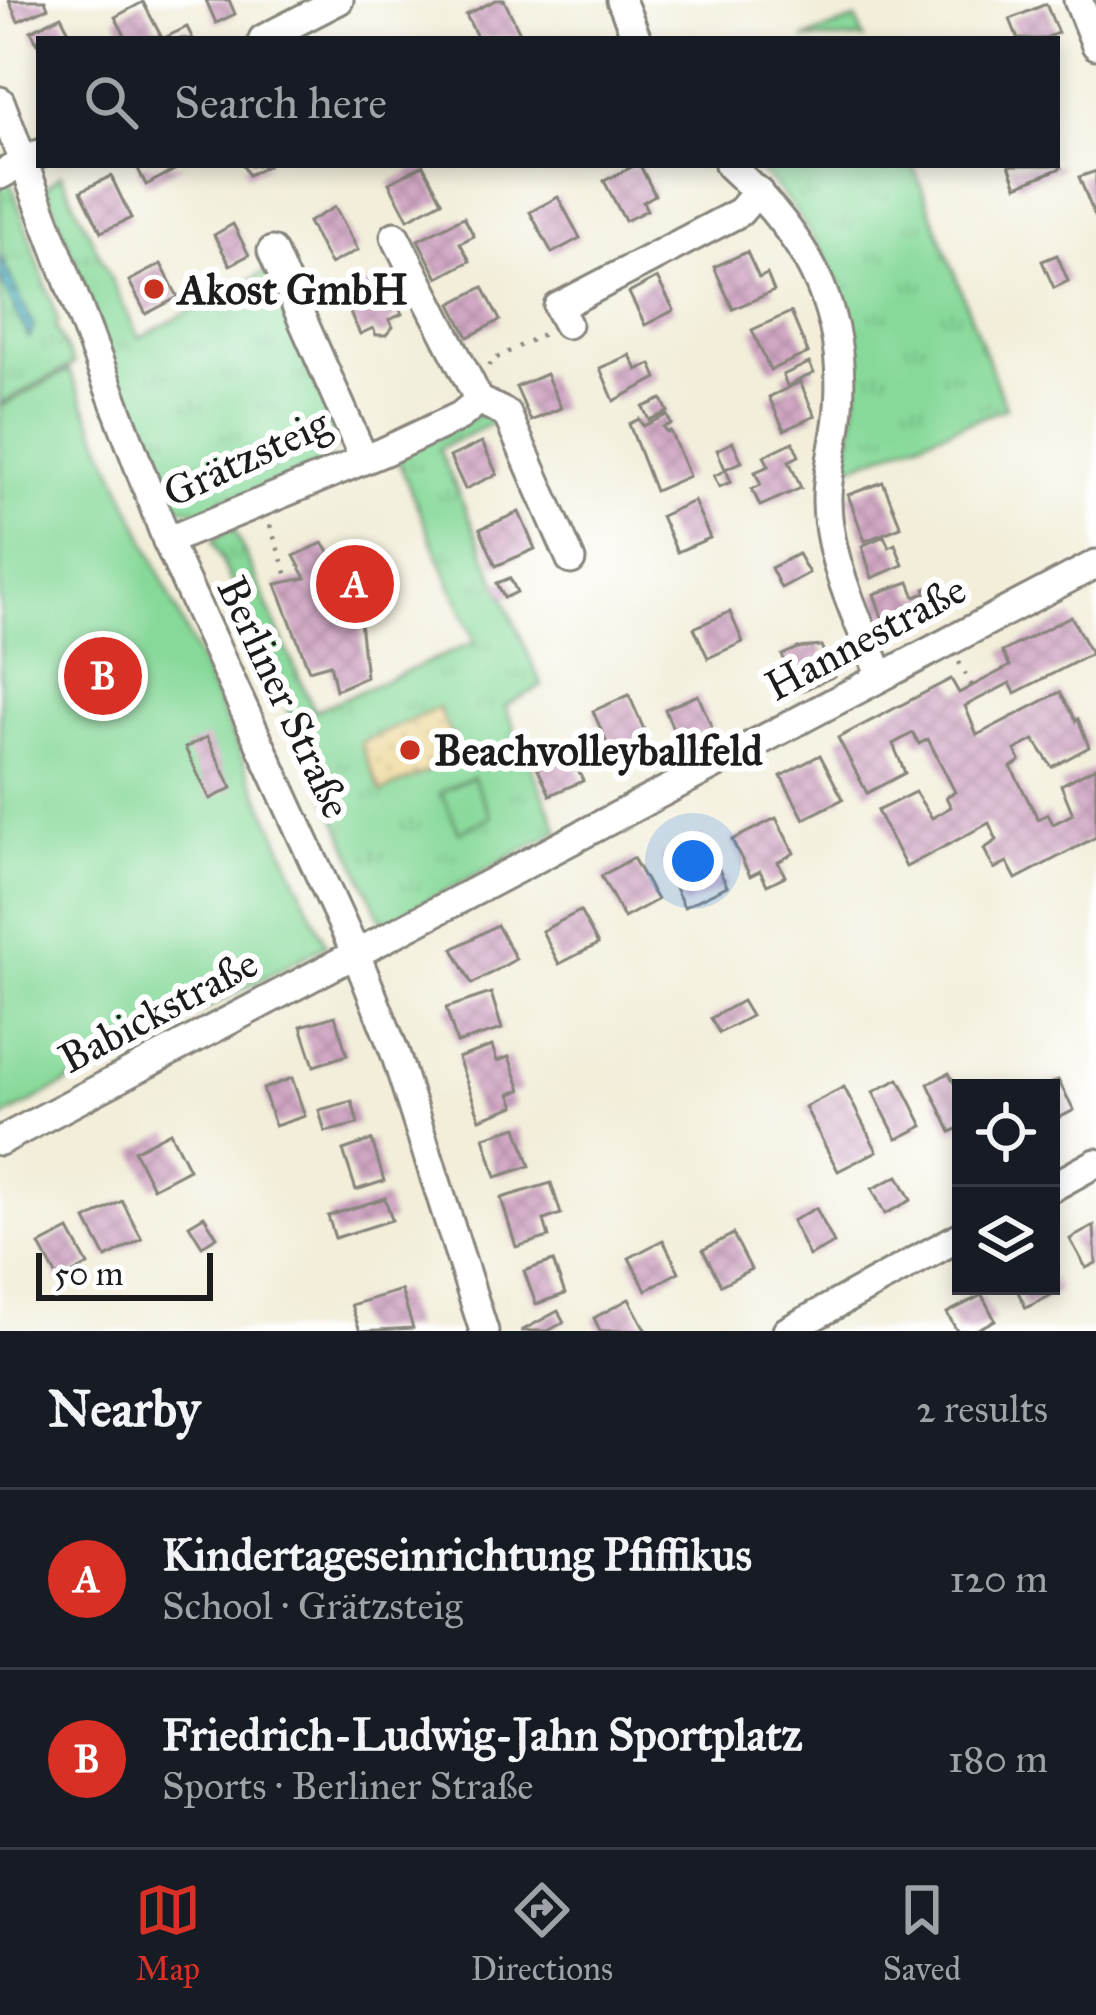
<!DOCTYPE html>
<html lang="en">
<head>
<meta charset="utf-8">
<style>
	body { margin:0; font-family:"IM FELL Great Primer",serif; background:#242831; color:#f1f3f6 }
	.controls { position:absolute; right:36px; bottom:36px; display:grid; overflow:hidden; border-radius:0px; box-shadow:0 6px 18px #0003 }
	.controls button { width:108px; height:108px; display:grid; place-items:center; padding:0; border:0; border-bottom:3px solid #363941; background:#171b24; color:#f1f3f6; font:60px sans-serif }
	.scale { position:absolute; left:36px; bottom:30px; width:177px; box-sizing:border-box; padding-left:12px; border:6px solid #1c1c1c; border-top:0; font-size:33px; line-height:42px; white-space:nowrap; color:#1c1c1c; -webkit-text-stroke:9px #fff; paint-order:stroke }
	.you { position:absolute; left:693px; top:861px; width:42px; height:42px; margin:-30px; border:9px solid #fff; border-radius:50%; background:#1a73e8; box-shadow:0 0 0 18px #1a73e833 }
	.badge { display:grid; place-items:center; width:78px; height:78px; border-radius:50%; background:#d93025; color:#fff; font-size:39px; font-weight:700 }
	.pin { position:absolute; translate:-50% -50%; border:6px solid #fff; box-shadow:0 3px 12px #0006 }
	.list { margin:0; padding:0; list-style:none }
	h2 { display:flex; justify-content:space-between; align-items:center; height:156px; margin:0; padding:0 48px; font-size:51px }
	h2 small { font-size:39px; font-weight:400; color:#9ea1a6 }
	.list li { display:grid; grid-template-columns:78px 1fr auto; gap:36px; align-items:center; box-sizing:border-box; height:180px; padding:0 48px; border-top:3px solid #363941 }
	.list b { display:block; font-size:45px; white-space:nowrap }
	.list p { margin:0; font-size:39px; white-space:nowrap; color:#9ea1a6 }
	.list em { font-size:39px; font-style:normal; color:#9ea1a6 }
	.icon { flex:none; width:66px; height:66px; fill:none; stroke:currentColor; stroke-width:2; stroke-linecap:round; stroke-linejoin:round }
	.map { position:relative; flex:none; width:1096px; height:1331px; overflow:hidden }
	.search { position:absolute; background:#171b24; box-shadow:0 6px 18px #0003; left:36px; right:36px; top:36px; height:132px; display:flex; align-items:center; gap:30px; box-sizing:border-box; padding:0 42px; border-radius:0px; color:#9ea1a6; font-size:45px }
	.sheet { height:516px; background:#171b24 }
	nav { display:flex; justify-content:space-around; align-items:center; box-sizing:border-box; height:168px; border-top:3px solid #363941; background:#171b24; font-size:33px; color:#9ea1a6 }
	nav a { display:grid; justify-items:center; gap:6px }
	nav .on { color:#d93025 }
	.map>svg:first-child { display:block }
	.grass { fill:url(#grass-tufts); stroke:#527a5b; stroke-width:3 }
	.sand { fill:url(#sand-dots); stroke:#857b5d; stroke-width:3 }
	.garden { fill:#87d99a; stroke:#527a5b; stroke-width:3 }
	.water { fill:url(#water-rules); stroke:#30666f; stroke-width:3 }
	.building { fill:url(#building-cross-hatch) }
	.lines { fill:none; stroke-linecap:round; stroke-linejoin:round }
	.minor-casing { stroke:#87857b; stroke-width:33 }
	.path { stroke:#87857b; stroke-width:4.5; stroke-dasharray:3 9; stroke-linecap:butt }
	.minor { stroke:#fff; stroke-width:27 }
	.poi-dot { fill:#c8321e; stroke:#fff; stroke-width:4.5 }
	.labels { text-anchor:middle; stroke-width:12; stroke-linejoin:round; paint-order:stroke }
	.poi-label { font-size:42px; font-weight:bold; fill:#1c1c1c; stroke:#fff; text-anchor:start }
	.street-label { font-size:42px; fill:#1c1c1c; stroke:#fff }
</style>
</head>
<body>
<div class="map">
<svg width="1096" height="1331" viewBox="0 0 1096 1331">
	<defs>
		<pattern id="grass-tufts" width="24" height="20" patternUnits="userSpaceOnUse" patternTransform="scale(3)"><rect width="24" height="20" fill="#87d99a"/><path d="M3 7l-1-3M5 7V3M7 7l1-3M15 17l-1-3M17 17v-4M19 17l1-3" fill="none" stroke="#74ba84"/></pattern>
		<pattern id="sand-dots" width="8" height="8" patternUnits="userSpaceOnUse" patternTransform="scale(3)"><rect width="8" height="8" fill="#eeda9e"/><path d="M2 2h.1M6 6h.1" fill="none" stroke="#ccba88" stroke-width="1.8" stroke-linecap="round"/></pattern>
		<pattern id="water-rules" width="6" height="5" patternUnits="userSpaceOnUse" patternTransform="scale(3)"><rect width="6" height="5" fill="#45b1c2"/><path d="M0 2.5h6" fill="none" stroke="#398f9d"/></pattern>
		<pattern id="building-cross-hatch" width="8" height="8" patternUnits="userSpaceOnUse" patternTransform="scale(3)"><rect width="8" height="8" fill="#d1a8c4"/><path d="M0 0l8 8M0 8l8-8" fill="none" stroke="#b390a8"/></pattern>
	</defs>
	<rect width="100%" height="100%" fill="#fff"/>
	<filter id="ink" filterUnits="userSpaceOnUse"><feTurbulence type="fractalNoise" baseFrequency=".00833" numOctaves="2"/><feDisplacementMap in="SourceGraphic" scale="24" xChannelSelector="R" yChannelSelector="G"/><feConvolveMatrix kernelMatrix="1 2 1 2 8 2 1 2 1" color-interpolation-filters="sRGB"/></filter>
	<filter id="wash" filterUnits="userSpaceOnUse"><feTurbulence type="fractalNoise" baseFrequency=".004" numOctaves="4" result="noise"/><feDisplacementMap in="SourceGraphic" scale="48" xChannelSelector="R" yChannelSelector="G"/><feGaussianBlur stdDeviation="2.7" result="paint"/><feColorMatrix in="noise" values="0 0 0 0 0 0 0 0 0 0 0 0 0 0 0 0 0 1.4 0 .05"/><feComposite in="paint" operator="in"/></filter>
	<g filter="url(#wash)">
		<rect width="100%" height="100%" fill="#f2eeda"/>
		<g class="grass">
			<polygon points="856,19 864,39 803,39"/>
			<polygon points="0,151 58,320 56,328 74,364 0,404"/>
			<path d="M754,165H913L1006,408L847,468C852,427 862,381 854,339C842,275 801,209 754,165Z"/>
			<polygon points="61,174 139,338 269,270 340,433 336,447 321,464 206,513 166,504 46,187"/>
			<polygon points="498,405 503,418 439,449 542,686 505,706 559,831 383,924 213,541 233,527 314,711 475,642 396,456"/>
		</g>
		<polygon class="sand" points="438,708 460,757 381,792 360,743"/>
		<g class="garden">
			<polygon points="69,370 326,945 0,1119 0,407"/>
			<polygon points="473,777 491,817 459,832 441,792"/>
		</g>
		<polygon class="water" points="0,255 34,327 29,338 0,277"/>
		<g id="blocks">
			<g class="building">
				<polygon points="9,0 45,0 48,8 18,21"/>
				<polygon points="206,0 229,0 235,14 216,23"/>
				<polygon points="496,0 504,0 522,37 478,39 466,15"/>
				<polygon points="143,2 161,36 127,39 115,17"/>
				<polygon points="1046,4 1058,33 1043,39 1018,39 1010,19"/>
				<polygon points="61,16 73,39 39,39 39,46 31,31"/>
				<polygon points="187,27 193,39 162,39"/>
				<polygon points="136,165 184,165 146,185"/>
				<polygon points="243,165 269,165 248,175"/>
				<polygon points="423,165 442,201 408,219 389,183"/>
				<polygon points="636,165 640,165 655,195 643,202 647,210 625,221 604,181"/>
				<polygon points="1009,165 1060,165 1061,168 1017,186"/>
				<polygon points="1096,171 1096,219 1079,177"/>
				<polygon points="111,176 131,218 101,232 81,191"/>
				<polygon points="558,197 580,238 552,253 530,212"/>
				<polygon points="335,207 358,250 330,264 308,222"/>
				<polygon points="464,217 474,236 460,243 470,261 438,278 418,240"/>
				<polygon points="233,224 249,255 230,265 214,235"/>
				<polygon points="747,252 759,278 767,274 774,291 733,309 714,267"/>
				<polygon points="1057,255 1068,281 1054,288 1042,261"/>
				<polygon points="161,264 178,297 146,314 129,281"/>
				<polygon points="385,278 402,314 389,320 393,327 386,335 376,335 373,328 360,334 343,298 356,292 355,288"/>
				<polygon points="657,278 674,310 645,325 629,293"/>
				<polygon points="483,287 500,320 468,337 451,304"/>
				<polygon points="791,312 808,353 770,370 752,330"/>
				<polygon points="630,355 637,370 651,364 657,378 614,401 600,368"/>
				<polygon points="809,363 814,373 787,386 783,375"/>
				<polygon points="546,374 561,408 531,421 516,387"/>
				<polygon points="800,382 815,416 784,430 769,397"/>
				<polygon points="662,399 668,412 649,420 643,407"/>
				<polygon points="667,415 671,424 663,427 666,432 670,431 689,476 655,491 629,424 639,419 643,426"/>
				<polygon points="482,442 497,474 465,489 450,457"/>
				<polygon points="733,442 742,462 725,469 717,450"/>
				<polygon points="793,442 799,456 789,461 801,488 760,506 752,489 761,485 755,472 769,466 764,456"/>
				<polygon points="726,470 731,482 719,487 714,476"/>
				<polygon points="883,482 901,527 865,541 848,495"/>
				<polygon points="694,501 710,538 677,552 661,516"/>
				<polygon points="519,512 535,549 496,566 480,529"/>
				<polygon points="884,536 889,547 895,544 903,565 872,578 862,546"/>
				<polygon points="323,543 341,570 359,612 366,677 336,690 330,664 309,670 276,584 306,578 294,556"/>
				<polygon points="798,554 809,573 781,588 771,568"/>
				<polygon points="510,578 517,592 504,598 497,583"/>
				<polygon points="909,582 915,597 924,594 931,613 886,629 874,594"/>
				<polygon points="938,584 946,607 933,612 925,589"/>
				<polygon points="730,612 743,642 708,658 694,628"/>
				<polygon points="1071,616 1091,654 1015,693 1010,683 965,706 977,735 1060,692 1076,721 1078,719 1089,747 1052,767 1034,740 1015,750 1020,761 1011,767 1038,819 1048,814 1053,824 1073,814 1061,785 1096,767 1096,837 1016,879 1007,862 994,869 984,849 997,840 989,823 906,867 877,811 915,792 932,818 951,807 946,797 955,792 928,739 919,744 913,733 893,744 905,773 867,793 838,738 951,679 959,693 972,686 1010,666 1002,652"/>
				<polygon points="821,646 835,676 797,693 782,655 798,648"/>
				<polygon points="629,695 649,741 613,757 593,711"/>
				<polygon points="698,695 712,728 678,742 665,709"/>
				<polygon points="207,737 232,788 210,799 185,748"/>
				<polygon points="569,748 583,781 550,795 535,762"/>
				<polygon points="820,755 843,799 804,819 781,776"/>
				<polygon points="776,818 794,853 778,862 785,876 767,885 760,871 750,876 732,840"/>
				<polygon points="703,837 727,886 684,907 661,858"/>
				<polygon points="633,858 657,900 624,918 601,876"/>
				<polygon points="580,911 598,944 559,964 542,931"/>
				<polygon points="497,925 516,959 472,984 453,949"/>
				<polygon points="491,993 502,1029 457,1043 446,1008"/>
				<polygon points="742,1001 751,1016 719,1033 711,1018"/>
				<polygon points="335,1016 347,1055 314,1066 301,1026"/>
				<polygon points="492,1046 497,1061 509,1057 521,1090 510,1094 515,1106 480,1119 458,1058"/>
				<polygon points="949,1073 961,1097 961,1127 951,1132 928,1084"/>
				<polygon points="292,1078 305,1116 275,1126 263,1089"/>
				<polygon points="899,1079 923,1126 897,1139 873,1092"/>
				<polygon points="1058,1080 1074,1110 1051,1122 1051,1088 1042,1088"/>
				<polygon points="844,1087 877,1151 838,1171 805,1107"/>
				<polygon points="352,1101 358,1124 325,1132 319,1110"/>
				<polygon points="517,1127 530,1166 496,1177 484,1137"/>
				<polygon points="170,1132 189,1169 153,1188 134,1151"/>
				<polygon points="372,1140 384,1181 356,1190 343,1150"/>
				<polygon points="898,1176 911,1200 885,1214 872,1189"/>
				<polygon points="551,1183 561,1214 544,1220 549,1237 516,1247 501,1198"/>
				<polygon points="385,1198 392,1220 335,1238 328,1216"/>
				<polygon points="122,1201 142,1239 106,1258 86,1220"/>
				<polygon points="816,1208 834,1243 809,1256 792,1221"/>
				<polygon points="204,1216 217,1237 202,1246 189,1225"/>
				<polygon points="1094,1226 1096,1263 1086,1268 1070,1239"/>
				<polygon points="69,1230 88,1265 59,1281 40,1245"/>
				<polygon points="733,1234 751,1269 721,1285 703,1250"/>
				<polygon points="663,1240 679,1272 646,1290 629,1258"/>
				<polygon points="553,1261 565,1294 536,1304 524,1271"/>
				<polygon points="1051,1275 1059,1291 1026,1308 1015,1286 1051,1286"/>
				<polygon points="401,1290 413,1328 360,1331 351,1305"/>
				<polygon points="982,1295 995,1320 974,1331 957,1331 947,1313"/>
				<polygon points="629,1299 646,1331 600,1331 594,1318"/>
				<polygon points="558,1311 564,1322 548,1331 521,1331"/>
			</g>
		</g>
	</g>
	<g filter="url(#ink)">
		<use href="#blocks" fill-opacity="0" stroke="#87857b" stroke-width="3"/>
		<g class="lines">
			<g class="minor-casing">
				<g id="minor">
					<polyline points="621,0 637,39"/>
					<polyline points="1078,0 1096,45"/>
					<polyline points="263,39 339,0"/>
					<polyline points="0,101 167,541 356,954 395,1053 484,1331"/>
					<path d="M729,165C802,231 847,305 839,407C837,438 827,469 827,499C827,559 859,621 880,675"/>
					<polyline points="0,175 39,154"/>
					<polyline points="395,236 479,400"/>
					<polyline points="272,251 363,457"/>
					<polyline points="567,324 558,307 740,212 758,191"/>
					<polyline points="479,400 507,414 571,560"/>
					<polyline points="167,541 383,452 460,416 479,400"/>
					<polyline points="0,1141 1096,564"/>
					<polyline points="1051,1188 1096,1163"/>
					<polyline points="787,1331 961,1236"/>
				</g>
			</g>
			<g class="path">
				<polyline points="489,366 491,361 545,333"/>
				<polyline points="270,525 289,582"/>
				<polyline points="959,662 972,686"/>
			</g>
			<use href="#minor" class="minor"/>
		</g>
	</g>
	<g class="poi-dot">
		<circle cx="154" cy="289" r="12"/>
		<circle cx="410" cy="750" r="12"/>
	</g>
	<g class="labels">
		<g class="poi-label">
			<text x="178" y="304">Akost GmbH</text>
			<text x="434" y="765">Beachvolleyballfeld</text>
		</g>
		<g class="street-label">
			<text transform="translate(246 457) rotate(-25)" y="15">Grätzsteig</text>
			<text transform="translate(865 637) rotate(-28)" y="15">Hannestraße</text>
			<text transform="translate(285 697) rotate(65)" y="15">Berliner Straße</text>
			<text transform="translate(158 1010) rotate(-28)" y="15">Babickstraße</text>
		</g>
	</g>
</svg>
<div class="controls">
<button><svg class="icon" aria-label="locate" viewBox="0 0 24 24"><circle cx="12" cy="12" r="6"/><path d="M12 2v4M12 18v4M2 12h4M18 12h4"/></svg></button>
<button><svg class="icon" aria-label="layers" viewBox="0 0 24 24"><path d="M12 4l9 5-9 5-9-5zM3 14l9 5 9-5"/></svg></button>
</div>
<div class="scale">50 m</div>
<div class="you"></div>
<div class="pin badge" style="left:355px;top:584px">A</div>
<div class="pin badge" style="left:103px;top:676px">B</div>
<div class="search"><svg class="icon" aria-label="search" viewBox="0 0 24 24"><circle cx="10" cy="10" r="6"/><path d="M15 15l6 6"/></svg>Search here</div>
</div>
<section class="sheet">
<h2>Nearby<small>2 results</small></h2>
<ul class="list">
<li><span class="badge">A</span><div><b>Kindertageseinrichtung Pfiffikus</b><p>School · Grätzsteig</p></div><em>120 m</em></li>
<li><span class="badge">B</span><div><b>Friedrich-Ludwig-Jahn Sportplatz</b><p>Sports · Berliner Straße</p></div><em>180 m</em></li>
</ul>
</section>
<nav>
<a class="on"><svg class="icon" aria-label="map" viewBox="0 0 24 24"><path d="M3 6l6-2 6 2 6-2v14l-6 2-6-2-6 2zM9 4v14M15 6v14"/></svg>Map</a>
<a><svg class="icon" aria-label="directions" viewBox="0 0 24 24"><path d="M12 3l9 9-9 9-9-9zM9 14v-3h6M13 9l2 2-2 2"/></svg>Directions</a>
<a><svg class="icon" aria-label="saved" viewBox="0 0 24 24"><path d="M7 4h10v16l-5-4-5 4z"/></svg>Saved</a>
</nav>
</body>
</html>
